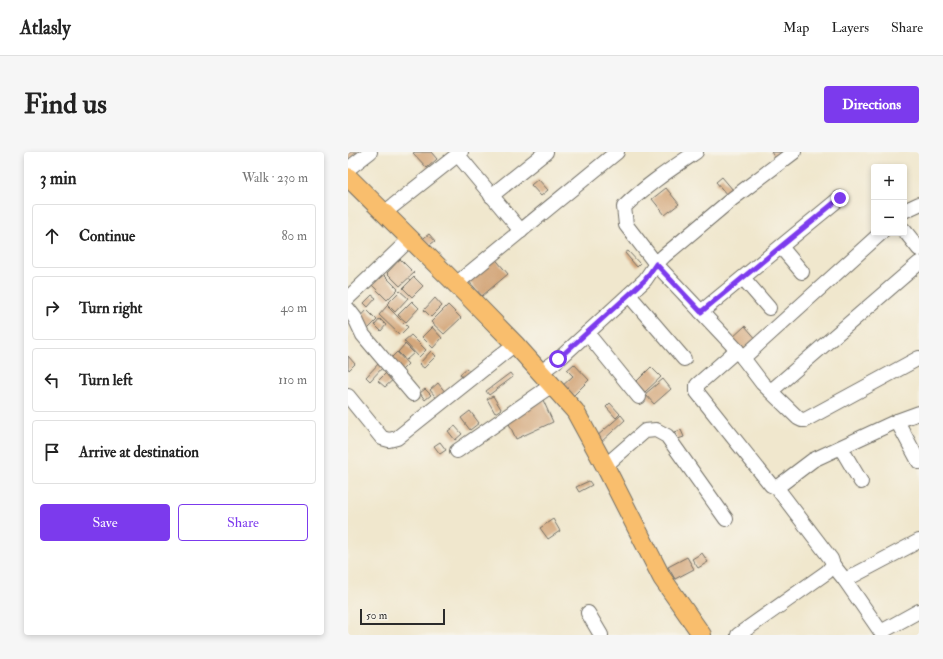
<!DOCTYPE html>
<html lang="en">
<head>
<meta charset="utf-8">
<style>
	body { margin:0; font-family:"IM FELL Double Pica",serif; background:#f6f6f6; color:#222 }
	.controls { position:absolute; right:12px; top:12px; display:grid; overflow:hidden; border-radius:4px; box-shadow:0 2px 6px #0003 }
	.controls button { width:36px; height:36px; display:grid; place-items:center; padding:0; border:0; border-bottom:1px solid #e0e0e0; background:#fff; color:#222; font:20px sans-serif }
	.scale { position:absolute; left:12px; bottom:10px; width:85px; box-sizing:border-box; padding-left:4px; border:2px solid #2b2b2b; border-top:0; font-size:11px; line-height:14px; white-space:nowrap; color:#2b2b2b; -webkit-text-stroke:3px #f7f3e8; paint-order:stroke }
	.stop { position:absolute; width:12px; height:12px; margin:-9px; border:3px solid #7c3aed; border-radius:50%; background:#fff }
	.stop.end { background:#7c3aed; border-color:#fff; box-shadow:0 1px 4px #0008 }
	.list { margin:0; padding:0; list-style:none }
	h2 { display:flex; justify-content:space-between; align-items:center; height:52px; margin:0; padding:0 16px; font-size:17px }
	h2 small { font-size:13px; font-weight:400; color:#767676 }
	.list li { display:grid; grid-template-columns:26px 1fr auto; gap:12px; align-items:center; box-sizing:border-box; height:64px; margin:0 8px 8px; padding:0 8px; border:1px solid #e0e0e0; border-radius:4px }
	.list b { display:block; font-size:15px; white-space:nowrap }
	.list em { font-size:13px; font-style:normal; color:#767676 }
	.actions { display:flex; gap:8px; padding:12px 16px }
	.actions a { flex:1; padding:9px 0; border:1px solid #7c3aed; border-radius:4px; text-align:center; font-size:14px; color:#7c3aed }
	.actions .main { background:#7c3aed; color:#fff }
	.icon { flex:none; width:22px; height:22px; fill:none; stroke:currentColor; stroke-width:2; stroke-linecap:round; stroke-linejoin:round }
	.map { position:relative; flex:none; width:571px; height:483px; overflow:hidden; border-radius:4px }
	header { display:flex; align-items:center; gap:24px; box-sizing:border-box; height:56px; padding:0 20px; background:#fff; border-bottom:1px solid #e0e0e0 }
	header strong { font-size:19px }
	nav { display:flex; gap:22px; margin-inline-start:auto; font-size:14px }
	.intro { display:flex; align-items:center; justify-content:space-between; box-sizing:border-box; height:96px; padding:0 24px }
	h1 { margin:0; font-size:28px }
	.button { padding:10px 18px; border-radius:4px; background:#7c3aed; color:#fff; font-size:14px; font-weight:700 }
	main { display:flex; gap:24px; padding:0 24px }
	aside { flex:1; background:#fff; border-radius:4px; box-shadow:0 2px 6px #0003 }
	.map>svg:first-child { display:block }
	.building { fill:#d4a87d }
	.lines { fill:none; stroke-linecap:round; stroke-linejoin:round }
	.minor-casing { stroke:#706d64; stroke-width:16 }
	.major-casing { stroke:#706d64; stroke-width:20 }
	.minor { stroke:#fff; stroke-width:14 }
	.major { stroke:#f9be6d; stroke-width:18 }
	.route { stroke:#7c3aed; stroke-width:5 }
</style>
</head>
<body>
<header>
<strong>Atlasly</strong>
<nav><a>Map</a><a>Layers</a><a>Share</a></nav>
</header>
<div class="intro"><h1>Find us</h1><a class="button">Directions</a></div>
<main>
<aside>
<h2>3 min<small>Walk · 230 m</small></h2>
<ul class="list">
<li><svg class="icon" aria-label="ahead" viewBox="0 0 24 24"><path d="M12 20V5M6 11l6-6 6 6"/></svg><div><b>Continue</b></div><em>80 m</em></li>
<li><svg class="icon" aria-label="right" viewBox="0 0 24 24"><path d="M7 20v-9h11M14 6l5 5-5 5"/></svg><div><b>Turn right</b></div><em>40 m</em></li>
<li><svg class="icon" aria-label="left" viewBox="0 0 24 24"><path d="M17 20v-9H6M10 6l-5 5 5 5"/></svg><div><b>Turn left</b></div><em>110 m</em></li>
<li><svg class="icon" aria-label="arrive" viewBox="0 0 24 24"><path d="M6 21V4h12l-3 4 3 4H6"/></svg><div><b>Arrive at destination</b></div></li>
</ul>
<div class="actions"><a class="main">Save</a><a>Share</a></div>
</aside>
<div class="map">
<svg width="571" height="483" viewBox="0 0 571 483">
	<rect width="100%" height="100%" fill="#f7f3e8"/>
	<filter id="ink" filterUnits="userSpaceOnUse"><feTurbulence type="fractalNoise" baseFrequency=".025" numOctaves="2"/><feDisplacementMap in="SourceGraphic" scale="8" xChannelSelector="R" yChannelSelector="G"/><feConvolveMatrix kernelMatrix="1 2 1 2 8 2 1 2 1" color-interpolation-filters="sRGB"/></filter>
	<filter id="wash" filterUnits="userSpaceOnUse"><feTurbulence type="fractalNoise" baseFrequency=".012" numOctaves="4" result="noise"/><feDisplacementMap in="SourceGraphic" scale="16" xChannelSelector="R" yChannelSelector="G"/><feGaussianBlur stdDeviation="0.9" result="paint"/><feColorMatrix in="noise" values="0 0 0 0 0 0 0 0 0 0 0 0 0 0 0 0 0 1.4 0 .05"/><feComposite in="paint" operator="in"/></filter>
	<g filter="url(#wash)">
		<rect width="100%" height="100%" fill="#f0e7cd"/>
		<g id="blocks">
			<g class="building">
				<polygon points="0,0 10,0 0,9"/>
				<polygon points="67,0 83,0 89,7 79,16 65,1"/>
				<polygon points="423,0 435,0 427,6"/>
				<polygon points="374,25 385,38 379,43 368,30"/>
				<polygon points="190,27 200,38 193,44 183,33"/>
				<polygon points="318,36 331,52 317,63 304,47"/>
				<polygon points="81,82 87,89 79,95 73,88"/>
				<polygon points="280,99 292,112 289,115 277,101"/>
				<polygon points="145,104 160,122 134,144 118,126"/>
				<polygon points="52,107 66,121 52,134 39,121"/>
				<polygon points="35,122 50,137 39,148 24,133"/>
				<polygon points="66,125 75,134 64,145 55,136"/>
				<polygon points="52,139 60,146 47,160 39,152"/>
				<polygon points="24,143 28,146 20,155 16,151"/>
				<polygon points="87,146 94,154 83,165 76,158"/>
				<polygon points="64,149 71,156 58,170 50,163"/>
				<polygon points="100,153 113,166 96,182 83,170"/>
				<polygon points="39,154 60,175 52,183 31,163"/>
				<polygon points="19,158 29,168 20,177 10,168"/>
				<polygon points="32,167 38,173 33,179 27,173"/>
				<polygon points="397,174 410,189 396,201 383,187"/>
				<polygon points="84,175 94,186 85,196 74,185"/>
				<polygon points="63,183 78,198 71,205 56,189"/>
				<polygon points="57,192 66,201 58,208 50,200"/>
				<polygon points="83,199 88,204 76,216 71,212"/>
				<polygon points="49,200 60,212 50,222 38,211"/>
				<polygon points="0,204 7,212 1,218 0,216"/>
				<polygon points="32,210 36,214 22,229 18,225"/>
				<polygon points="226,212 241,228 222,247 212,236 225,224 219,218"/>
				<polygon points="303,215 313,225 297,240 288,230"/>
				<polygon points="119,216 124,222 116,228 112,222"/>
				<polygon points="40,219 47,226 37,235 30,229"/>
				<polygon points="162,221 165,225 141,243 138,239"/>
				<polygon points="315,227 323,237 306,252 297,242"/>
				<polygon points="90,231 98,241 90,248 82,238"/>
				<polygon points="77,237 83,243 77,248 72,241"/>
				<polygon points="145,244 153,257 147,261 139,247"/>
				<polygon points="195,248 205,270 168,287 158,265"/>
				<polygon points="262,251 272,262 268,266 258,255"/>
				<polygon points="122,259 131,271 122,278 113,266"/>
				<polygon points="273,263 277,268 252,291 247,286"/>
				<polygon points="107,274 114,282 107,288 100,279"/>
				<polygon points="333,278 336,285 330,287 327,280"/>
				<polygon points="92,290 98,298 92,302 86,294"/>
				<polygon points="241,329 244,333 231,340 228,335"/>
				<polygon points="205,367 212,379 200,387 192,376"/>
				<polygon points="354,401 360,410 350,416 344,407"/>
				<polygon points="339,405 346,417 327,427 320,415"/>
			</g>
		</g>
	</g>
	<g filter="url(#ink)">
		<use href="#blocks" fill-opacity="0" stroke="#706d64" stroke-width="1"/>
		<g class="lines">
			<g class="minor-casing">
				<g id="minor">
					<path d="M348,0C323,17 297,34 276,55L278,73L308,112L389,198L414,231L450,266L454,268H457L571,206"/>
					<polyline points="110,3 173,79"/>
					<polyline points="0,17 22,0"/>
					<polyline points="143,44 198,0"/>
					<polyline points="556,59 571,52"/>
					<polyline points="36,61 113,0"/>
					<polyline points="556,78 571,97"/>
					<polyline points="433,95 454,120"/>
					<polyline points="395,126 421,156"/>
					<polyline points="108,132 269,0"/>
					<polyline points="281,143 336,207"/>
					<polyline points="0,146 63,86"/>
					<polyline points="0,157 7,166 15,183 65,242"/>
					<polyline points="353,160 492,46"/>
					<polyline points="239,181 291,245"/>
					<polyline points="389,198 349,233 349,240 423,333 430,336"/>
					<polyline points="395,206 533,81"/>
					<polyline points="193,220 211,207 297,128 308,112 316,104 384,47 446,0"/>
					<polyline points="423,239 571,111"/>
					<polyline points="0,244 34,286 41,288 49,286 167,192"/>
					<polyline points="549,269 571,310"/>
					<polyline points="493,296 513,330"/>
					<polyline points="109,299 204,233"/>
					<polyline points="257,314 297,279 308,278 319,284 378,367"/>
					<polyline points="485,413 497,428 535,483"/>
					<polyline points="497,428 571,389"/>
					<polyline points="240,461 253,483"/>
					<polyline points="533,480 571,459"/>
					<polyline points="390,483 479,420 485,413 483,407 432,340 430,336 432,333 465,308 549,269 571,261"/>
				</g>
			</g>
			<g class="major-casing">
				<polyline id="major" points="0,25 120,144 167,192 227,259 257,314 314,426 354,483"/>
			</g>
			<use href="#minor" class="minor"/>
			<use href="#major" class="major"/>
		</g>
	</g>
	<g class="lines" filter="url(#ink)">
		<polyline class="route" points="210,207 297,128 308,112 353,160 492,46"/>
	</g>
</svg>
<div class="controls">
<button>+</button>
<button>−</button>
</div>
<div class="scale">50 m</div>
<div class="stop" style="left:210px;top:207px"></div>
<div class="stop end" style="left:492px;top:46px"></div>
</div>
</main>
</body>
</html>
